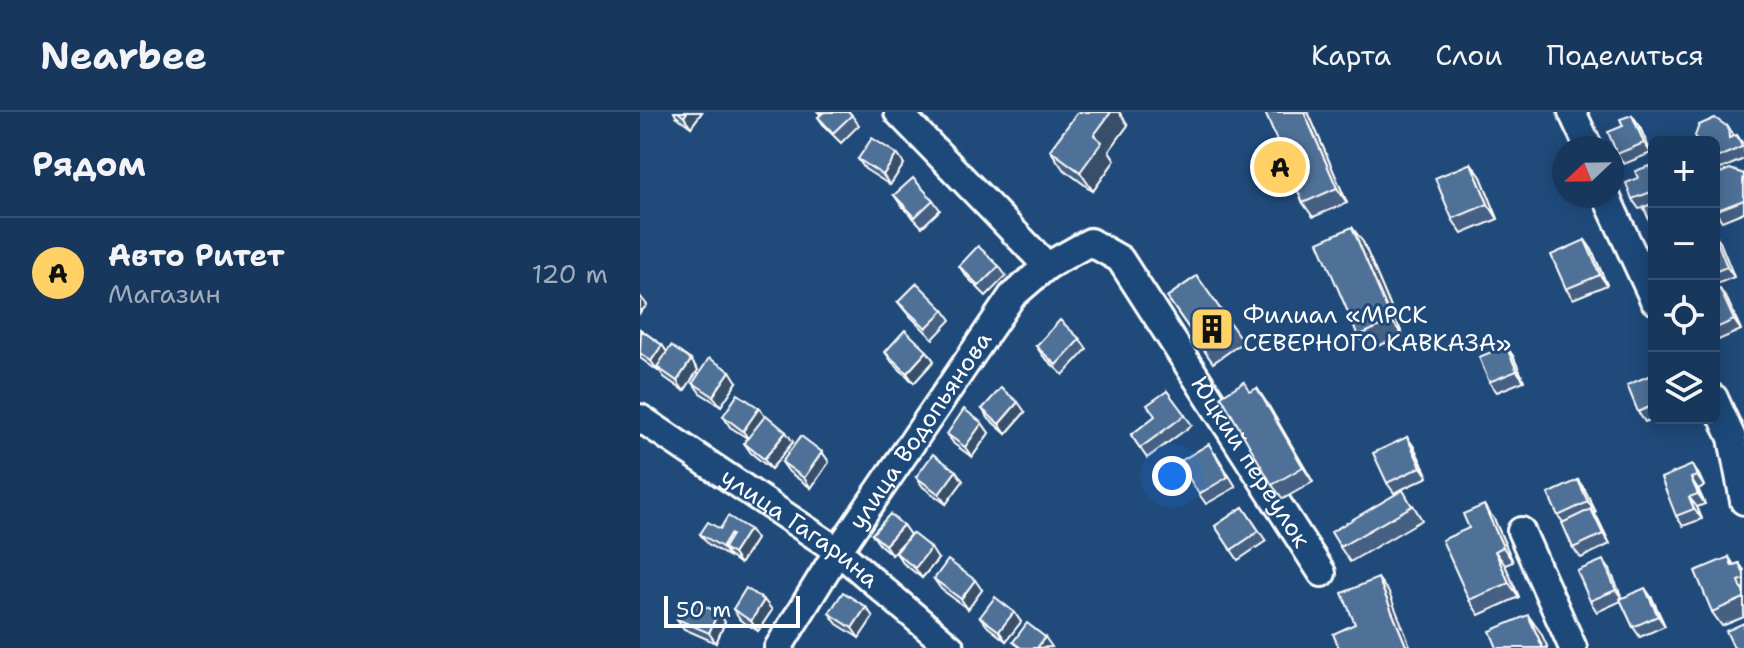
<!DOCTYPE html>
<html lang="ru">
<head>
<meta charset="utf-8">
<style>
	body { margin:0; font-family:"Shantell Sans",sans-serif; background:#244365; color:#f1f3f6 }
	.controls { position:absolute; right:24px; top:24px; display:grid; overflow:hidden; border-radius:12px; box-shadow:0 4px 20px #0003 }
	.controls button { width:72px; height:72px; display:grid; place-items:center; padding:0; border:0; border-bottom:2px solid #365272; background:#17385c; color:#f1f3f6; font:40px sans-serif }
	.compass { position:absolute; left:912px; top:24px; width:72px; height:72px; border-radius:50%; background:#17385c; box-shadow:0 4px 20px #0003; rotate:248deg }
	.scale { position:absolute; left:24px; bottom:20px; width:136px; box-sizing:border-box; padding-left:8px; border:4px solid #fff; border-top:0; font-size:22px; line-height:28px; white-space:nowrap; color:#fff; -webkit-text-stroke:6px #1f4a7a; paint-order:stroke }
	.you { position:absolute; left:532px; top:364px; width:28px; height:28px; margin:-20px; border:6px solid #fff; border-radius:50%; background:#1a73e8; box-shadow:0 0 0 12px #1a73e833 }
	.badge { display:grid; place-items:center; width:52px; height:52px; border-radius:50%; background:#ffd166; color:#111; font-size:26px; font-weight:700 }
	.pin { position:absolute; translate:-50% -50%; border:4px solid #fff; box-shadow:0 2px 8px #0006 }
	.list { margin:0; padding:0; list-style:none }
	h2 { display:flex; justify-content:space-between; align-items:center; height:104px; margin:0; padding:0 32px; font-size:34px }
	h2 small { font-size:26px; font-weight:400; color:#9eacbb }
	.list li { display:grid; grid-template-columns:52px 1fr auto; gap:24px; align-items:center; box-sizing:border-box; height:112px; padding:0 32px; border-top:2px solid #365272 }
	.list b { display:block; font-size:30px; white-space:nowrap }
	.list p { margin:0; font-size:26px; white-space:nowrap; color:#9eacbb }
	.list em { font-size:26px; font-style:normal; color:#9eacbb }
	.icon { flex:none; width:44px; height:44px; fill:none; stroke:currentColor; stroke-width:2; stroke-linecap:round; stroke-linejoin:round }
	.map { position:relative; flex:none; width:1104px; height:536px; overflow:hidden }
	header { display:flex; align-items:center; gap:48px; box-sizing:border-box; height:112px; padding:0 40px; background:#17385c; border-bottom:2px solid #365272 }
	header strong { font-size:38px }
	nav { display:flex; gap:44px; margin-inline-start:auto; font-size:28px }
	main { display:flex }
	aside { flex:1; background:#17385c }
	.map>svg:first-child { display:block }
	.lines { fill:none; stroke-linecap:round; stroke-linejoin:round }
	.minor-casing { stroke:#fff; stroke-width:32 }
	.minor { stroke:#1f4a7a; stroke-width:26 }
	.wall { fill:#456182; stroke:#fff; stroke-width:2 }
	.shaded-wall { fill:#384f6a; stroke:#fff; stroke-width:2 }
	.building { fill:#507197; stroke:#fff; stroke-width:2 }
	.labels { text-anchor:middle; stroke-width:6; stroke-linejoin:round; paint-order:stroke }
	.poi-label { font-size:24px; fill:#fff; stroke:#1f4a7a; text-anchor:start }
	.street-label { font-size:24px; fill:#fff; stroke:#1f4a7a }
</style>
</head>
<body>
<header>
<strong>Nearbee</strong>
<nav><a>Карта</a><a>Слои</a><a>Поделиться</a></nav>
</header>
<main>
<aside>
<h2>Рядом<small></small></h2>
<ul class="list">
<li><span class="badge">A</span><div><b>Авто Ритет</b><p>Магазин</p></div><em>120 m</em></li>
</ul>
</aside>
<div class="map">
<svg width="1104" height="536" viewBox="0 0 1104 536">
	<rect width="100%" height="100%" fill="#1f4a7a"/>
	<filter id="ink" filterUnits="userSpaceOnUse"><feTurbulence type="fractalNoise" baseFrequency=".0125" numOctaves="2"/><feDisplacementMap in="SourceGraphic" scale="16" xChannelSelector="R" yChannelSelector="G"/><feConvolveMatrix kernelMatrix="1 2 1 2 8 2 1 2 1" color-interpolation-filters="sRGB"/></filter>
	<g filter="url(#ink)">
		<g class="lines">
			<g class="minor-casing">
				<g id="minor">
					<polyline points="258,0 407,154"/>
					<polyline points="932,0 949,36"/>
					<polyline points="966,84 1014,188"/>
					<polyline points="1074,286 1092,326 1104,389"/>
					<path id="s1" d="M0,306L198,439L311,536"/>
					<polyline points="881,419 933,536"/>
					<path id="s2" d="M138,536L198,439L372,184L407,154L450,130L480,147L682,461"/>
				</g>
			</g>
			<use href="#minor" class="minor"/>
		</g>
		<g class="wall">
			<polygon points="34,0 62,0 51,15 36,4"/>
			<polygon points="178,0 209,0 219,13 201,31 185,15 178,5 181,3"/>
			<polygon points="438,0 479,0 488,13 469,39 475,48 453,79 423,57 410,38"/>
			<polygon points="625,0 668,0 707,91 673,105 663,91"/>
			<polygon points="992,3 999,13 1011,41 984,52 977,42 983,14"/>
			<polygon points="1097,23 1104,33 1104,47 1074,60 1074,30"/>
			<polygon points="257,42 264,52 250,73 225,57 218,47"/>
			<polygon points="831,51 841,65 858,107 822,122 812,107"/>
			<polygon points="1009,54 1014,62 1014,120 1004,96 999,97 992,87 998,66"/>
			<polygon points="1104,62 1104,100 1082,109 1075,99"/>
			<polygon points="254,83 293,88 300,98 282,115 261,93"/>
			<polygon points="1074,121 1080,130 1094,165 1074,173"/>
			<polygon points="945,128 952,138 967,173 933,187 926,177"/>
			<polygon points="723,130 763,224 728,238 718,224"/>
			<polygon points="319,154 359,154 366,164 346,184 326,164"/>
			<polygon points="557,164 603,230 573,251 527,185"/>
			<polygon points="1074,179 1087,187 1101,218 1074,230"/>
			<polygon points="258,190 304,198 311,208 293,227 266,200"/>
			<polygon points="0,217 22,233 27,240 51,248 58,258 44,279 24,265 19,258 18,259 0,246"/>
			<polygon points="440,227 447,237 423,263 403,244 396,234"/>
			<polygon points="866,234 873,244 884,269 857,280 849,270"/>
			<polygon points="287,239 294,249 274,271 252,250 245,240"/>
			<polygon points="1014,264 1014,306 1005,310 998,300"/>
			<polygon points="97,270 81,294 60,281 53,271"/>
			<polygon points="527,279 552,313 507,346 491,323 515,305"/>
			<polygon points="610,280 627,291 673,370 643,387 632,373"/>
			<polygon points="119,296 124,304 153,330 131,357 111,341 104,331 107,326 90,315 83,304"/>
			<polygon points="342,297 385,300 366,322 349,307"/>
			<polygon points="342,311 349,321 332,345 314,332 307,322"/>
			<polygon points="767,325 774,335 788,365 754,381 747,371"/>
			<polygon points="182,340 189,350 171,376 149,360 142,350"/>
			<polygon points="576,342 596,375 566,392 559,382"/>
			<polygon points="1052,353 1059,363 1064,374 1058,377 1065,392 1057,395 1062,407 1043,414 1036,404"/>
			<polygon points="316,359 323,369 306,392 283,375 276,365"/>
			<polygon points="938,368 945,378 956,400 954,401 958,407 970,432 941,446 933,436 923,410 918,404"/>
			<polygon points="773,393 782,408 710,450 700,435"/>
			<polygon points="603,395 626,429 598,448 575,414"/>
			<polygon points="854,407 873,450 865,453 879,485 839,503 829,488"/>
			<polygon points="263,413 270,423 252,443 239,432 232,422"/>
			<polygon points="80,417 109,417 116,427 100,452 89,444 89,445 68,432 60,422"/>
			<polygon points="256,441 298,447 282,466 263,451"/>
			<polygon points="1089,445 1094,453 1099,451 1104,458 1104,505 1082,514 1072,500"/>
			<polygon points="970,458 982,487 1012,486 1025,514 1000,525 993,515 981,489 957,500 950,489"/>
			<polygon points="294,467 342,478 328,497 301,477"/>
			<polygon points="124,488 132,498 118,519 100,508 93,497"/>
			<polygon points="226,495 233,505 219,526 197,512 189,501"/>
			<polygon points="78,500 85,510 76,531 44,517 37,507"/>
			<polygon points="374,500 381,510 366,529 348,515 340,505"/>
		</g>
		<g class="shaded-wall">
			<polygon points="47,0 62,0 51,15 44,5"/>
			<polygon points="471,0 479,0 488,13 469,39 475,48 453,79 440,60 454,23"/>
			<polygon points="664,0 668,0 707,91 697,76"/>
			<polygon points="992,3 999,13 1011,41 1004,31"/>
			<polygon points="1088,15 1095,25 1089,26"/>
			<polygon points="257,42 264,52 250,73 243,63"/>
			<polygon points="831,51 841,65 858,107 848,92"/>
			<polygon points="712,115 723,130 763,224 752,209"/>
			<polygon points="1074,121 1080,130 1094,165 1087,155"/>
			<polygon points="945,128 952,138 967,173 960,163"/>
			<polygon points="1080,177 1087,187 1101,218 1094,208"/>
			<polygon points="0,184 7,193 0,201"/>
			<polygon points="22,233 29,243 17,255 19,258 18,259 11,249"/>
			<polygon points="866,234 873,244 884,269 877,259"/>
			<polygon points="287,239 294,249 274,271 267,261"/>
			<polygon points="51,248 58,258 44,279 37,269"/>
			<polygon points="90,259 97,270 81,294 73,284"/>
			<polygon points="617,276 627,291 673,370 663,355"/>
			<polygon points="378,290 385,300 366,322 359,312"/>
			<polygon points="119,296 126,306 110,329 103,319"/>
			<polygon points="342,311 349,321 332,345 325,335"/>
			<polygon points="146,320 153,330 131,357 124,347"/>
			<polygon points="767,325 774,335 788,365 781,355"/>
			<polygon points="182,340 189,350 171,376 164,366"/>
			<polygon points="1052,353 1059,363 1064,374 1057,364"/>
			<polygon points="316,359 323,369 306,392 299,382"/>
			<polygon points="1051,366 1058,377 1065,392 1058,382"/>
			<polygon points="938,368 945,378 956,400 948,390"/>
			<polygon points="1049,385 1057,395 1062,407 1054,397"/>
			<polygon points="844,393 854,407 873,450 863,435"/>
			<polygon points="951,397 958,407 970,432 963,422"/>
			<polygon points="263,413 270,423 252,443 245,433"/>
			<polygon points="109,417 116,427 100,452 93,442"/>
			<polygon points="90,422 97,432 84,436 89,444 89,445 82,435"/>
			<polygon points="291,436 298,447 282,466 275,456"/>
			<polygon points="855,439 865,453 879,485 869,471"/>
			<polygon points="963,448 970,458 983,488 976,478"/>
			<polygon points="738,466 749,481 771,536 767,536"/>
			<polygon points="335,468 342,478 328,497 321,487"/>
			<polygon points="1005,476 1012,486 1025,514 1018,504"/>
			<polygon points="124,488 132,498 118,519 111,509"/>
			<polygon points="226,495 233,505 219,526 212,516"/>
			<polygon points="78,500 85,510 76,531 69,521"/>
			<polygon points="374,500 381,510 366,529 359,519"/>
			<polygon points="888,503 901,521 908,536 903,536"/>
			<polygon points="405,525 412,535 397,536"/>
		</g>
		<g class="building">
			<polygon points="38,0 47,0 44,5"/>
			<polygon points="184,0 209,0 212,3 193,21 178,5"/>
			<polygon points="438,0 471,0 454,23 462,30 440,60 410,38"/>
			<polygon points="625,0 664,0 697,76 663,91"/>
			<polygon points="992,3 1004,31 977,42 968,20 983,14 980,7"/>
			<polygon points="1075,6 1088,15 1089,26 1097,23 1102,35 1074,47 1074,30 1057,30 1055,24 1059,13"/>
			<polygon points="232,26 257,42 243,63 218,47"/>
			<polygon points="831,51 848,92 812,107 795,66"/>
			<polygon points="1009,54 1014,68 1014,79 992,87 986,71 998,66 995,59"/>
			<polygon points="1090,57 1104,62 1103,70 1104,74 1104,88 1075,99 1074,96 1075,63"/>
			<polygon points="273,66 293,88 275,105 254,83"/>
			<polygon points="1014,91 1014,120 1004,95"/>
			<polygon points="712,115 752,209 718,224 678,130"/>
			<polygon points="1074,122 1087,155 1074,160"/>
			<polygon points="945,128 960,163 926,177 911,143"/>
			<polygon points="338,134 359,154 339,174 319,154"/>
			<polygon points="557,164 590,211 560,232 527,185"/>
			<polygon points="277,171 304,198 286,216 258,190"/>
			<polygon points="1080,177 1094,208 1074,217 1074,179"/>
			<polygon points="420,208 440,227 416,253 396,234"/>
			<polygon points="1,218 22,233 11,249 0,241"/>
			<polygon points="265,218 287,239 267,261 245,240"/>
			<polygon points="31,234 51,248 37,269 17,255"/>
			<polygon points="866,234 877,259 849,270 839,245"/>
			<polygon points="69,246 90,259 73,284 53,271"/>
			<polygon points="1013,262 1014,265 1014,293 998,300 987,273"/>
			<polygon points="604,270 610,280 617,276 663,355 632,373 581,284"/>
			<polygon points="361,276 378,290 359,312 342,297"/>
			<polygon points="527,279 545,303 500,336 491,323 515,304 507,293"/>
			<polygon points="98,282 119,296 103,319 83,304"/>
			<polygon points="324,297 342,311 325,335 307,322"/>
			<polygon points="126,303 146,320 124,347 104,331"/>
			<polygon points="161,324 182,340 164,366 142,350"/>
			<polygon points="767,325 781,355 747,371 733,341"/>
			<polygon points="569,332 588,365 559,382 539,350"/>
			<polygon points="293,342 316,359 299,382 276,365"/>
			<polygon points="1052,353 1057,364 1051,366 1058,382 1049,385 1054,397 1036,404 1021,366"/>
			<polygon points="938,368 948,390 918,404 908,382"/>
			<polygon points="763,378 772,394 700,435 691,420"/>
			<polygon points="844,393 863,435 855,439 869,471 829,488 802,428 829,416 823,402"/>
			<polygon points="603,395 619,419 591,438 575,414"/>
			<polygon points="951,397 963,422 933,436 922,411"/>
			<polygon points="250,402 263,413 245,433 232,422"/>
			<polygon points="88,404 109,417 93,442 84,436 92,423 90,422 82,435 60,422 68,410 80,417"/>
			<polygon points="272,421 291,436 275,456 256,441"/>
			<polygon points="1089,445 1092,454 1099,451 1104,462 1104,467 1099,469 1104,482 1104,486 1072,500 1055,459"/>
			<polygon points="308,448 335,468 321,487 294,467"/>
			<polygon points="963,448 976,478 950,489 937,459"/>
			<polygon points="738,466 767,536 699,536 693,522 715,512 702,481"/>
			<polygon points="106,476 124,488 111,509 93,497"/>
			<polygon points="1005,476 1018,504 993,515 980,487"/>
			<polygon points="203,480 226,495 212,516 189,501"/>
			<polygon points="355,485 374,500 359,519 340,505"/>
			<polygon points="46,486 78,500 69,521 37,507"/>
			<polygon points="888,503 903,536 857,536 850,519"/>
			<polygon points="387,511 405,525 397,536 381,536 373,530"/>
			<polygon points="1104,511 1104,536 1094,536 1086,519"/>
		</g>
	</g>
	<defs>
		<g id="building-square" transform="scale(2.3)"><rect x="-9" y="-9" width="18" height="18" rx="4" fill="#ffd166" stroke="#1f4a7a"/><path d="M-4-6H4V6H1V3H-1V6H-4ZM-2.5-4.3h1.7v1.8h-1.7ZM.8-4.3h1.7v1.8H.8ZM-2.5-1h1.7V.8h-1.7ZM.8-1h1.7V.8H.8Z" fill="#111"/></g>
	</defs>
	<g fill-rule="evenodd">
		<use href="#building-square" x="572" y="217"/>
	</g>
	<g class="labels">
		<g class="poi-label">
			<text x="603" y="211">Филиал «МРСК<tspan x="603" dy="28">СЕВЕРНОГО КАВКАЗА»</tspan></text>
		</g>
		<g class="street-label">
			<text dy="8" stroke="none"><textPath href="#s2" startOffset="260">улица Водопьянова</textPath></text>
			<text dy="8" stroke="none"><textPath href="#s2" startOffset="794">Юцкий переулок</textPath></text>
			<text dy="8" stroke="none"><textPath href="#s1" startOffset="194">улица Гагарина</textPath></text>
		</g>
	</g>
</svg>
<div class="controls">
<button>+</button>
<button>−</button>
<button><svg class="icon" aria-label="locate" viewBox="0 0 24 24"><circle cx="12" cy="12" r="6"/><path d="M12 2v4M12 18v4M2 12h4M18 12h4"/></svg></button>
<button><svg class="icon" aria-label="layers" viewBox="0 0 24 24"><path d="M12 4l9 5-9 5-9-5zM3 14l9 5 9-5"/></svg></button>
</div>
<svg class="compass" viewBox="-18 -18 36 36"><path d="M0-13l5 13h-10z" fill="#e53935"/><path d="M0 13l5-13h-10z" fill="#9eacbb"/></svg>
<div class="scale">50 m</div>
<div class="you"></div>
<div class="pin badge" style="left:640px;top:55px">A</div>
</div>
</main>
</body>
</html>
